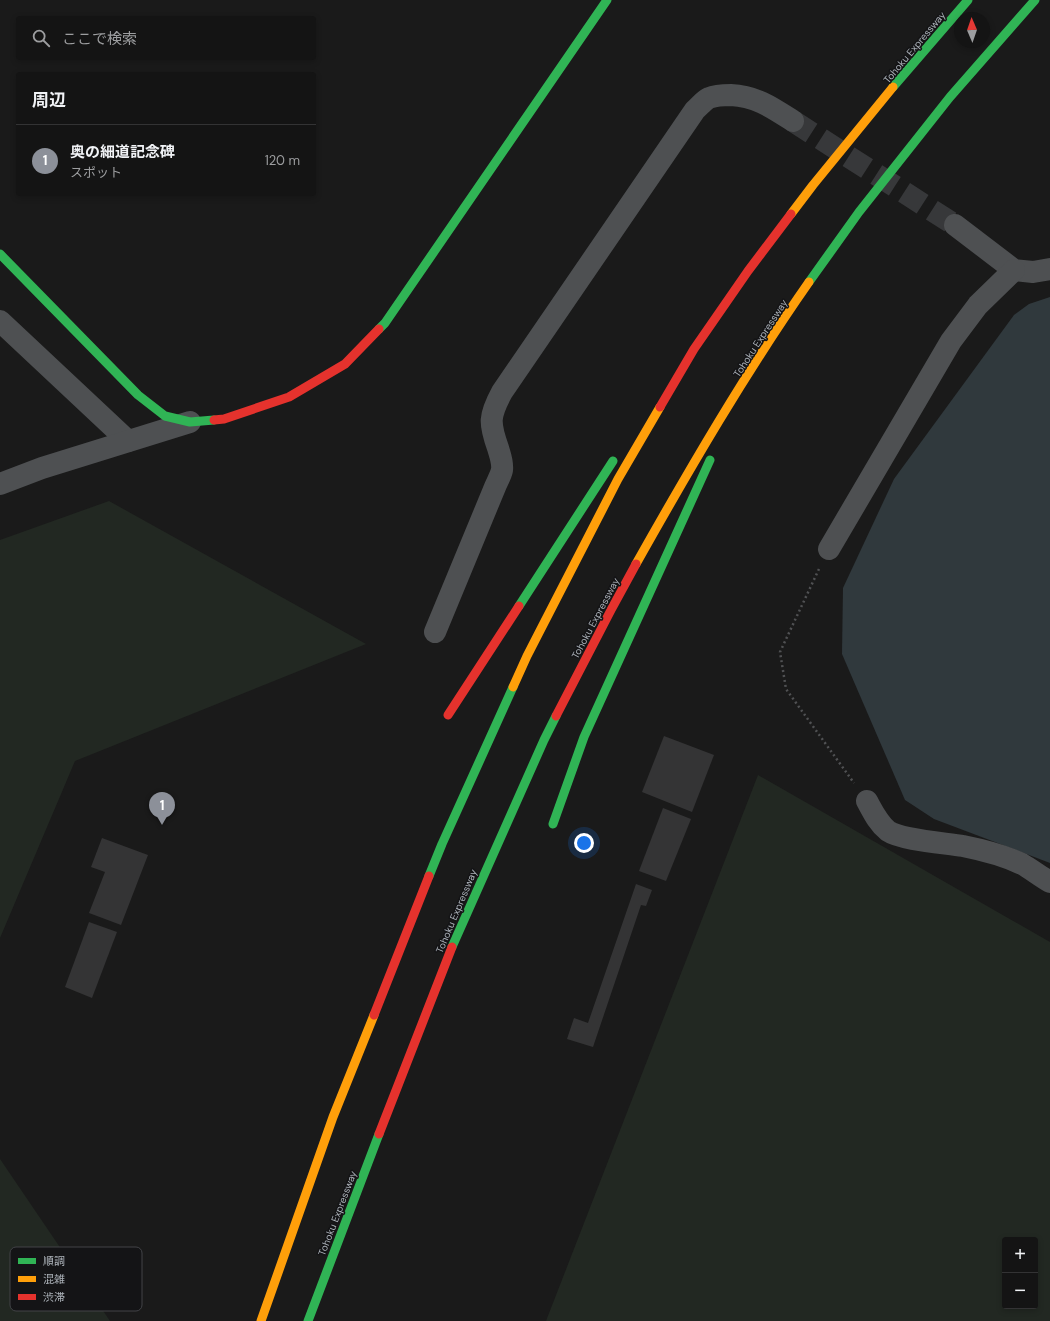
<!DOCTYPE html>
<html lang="ja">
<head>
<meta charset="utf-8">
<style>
	body { margin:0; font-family:"DM Sans","Noto Sans JP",sans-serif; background:#212122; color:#f1f3f6 }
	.controls { position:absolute; right:12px; bottom:12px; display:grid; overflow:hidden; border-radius:4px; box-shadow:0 2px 6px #0003 }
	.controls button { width:36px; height:36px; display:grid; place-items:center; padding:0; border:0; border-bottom:1px solid #333334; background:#141414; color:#f1f3f6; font:20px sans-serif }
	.compass { position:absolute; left:954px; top:12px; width:36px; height:36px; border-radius:50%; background:#141414; box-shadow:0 2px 6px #0003; rotate:358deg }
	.you { position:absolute; left:584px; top:843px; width:14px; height:14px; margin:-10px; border:3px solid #fff; border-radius:50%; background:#1a73e8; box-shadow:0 0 0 6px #1a73e833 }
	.badge { display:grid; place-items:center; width:26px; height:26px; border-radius:50%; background:#8c9099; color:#fff; font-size:13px; font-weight:700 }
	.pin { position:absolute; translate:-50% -33px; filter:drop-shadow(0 1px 2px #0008) }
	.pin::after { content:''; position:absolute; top:21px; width:14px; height:12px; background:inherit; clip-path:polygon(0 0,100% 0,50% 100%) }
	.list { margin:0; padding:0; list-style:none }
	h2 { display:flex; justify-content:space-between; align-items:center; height:52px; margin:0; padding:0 16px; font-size:17px }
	h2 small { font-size:13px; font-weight:400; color:#9d9ea0 }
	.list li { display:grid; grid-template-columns:26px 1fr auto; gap:12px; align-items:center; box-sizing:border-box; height:72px; padding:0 16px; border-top:1px solid #333334 }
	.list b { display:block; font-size:15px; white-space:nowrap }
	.list p { margin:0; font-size:13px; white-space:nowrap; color:#9d9ea0 }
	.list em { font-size:13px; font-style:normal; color:#9d9ea0 }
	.icon { flex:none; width:22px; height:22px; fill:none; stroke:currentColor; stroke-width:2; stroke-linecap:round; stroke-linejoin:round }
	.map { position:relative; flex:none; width:1050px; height:1321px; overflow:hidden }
	.search { position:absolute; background:#141414; box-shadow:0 2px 6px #0003; left:16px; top:16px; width:300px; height:44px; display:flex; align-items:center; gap:10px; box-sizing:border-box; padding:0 14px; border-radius:4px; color:#9d9ea0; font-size:15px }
	.panel { position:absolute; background:#141414; box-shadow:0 2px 6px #0003; left:16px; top:72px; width:300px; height:124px; border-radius:4px }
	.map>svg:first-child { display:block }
	.green { fill:#222822; fill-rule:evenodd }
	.water { fill:#30393d }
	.building { fill:#343435 }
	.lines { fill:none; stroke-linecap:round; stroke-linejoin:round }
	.street-tunnel { stroke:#37383a; stroke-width:22; stroke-dasharray:22 11; stroke-linecap:butt }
	.path { stroke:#505153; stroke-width:2.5; stroke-dasharray:2 3; stroke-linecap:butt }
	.street { stroke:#4e5052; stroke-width:22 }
	.fast { stroke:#30b455; stroke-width:9 }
	.slow { stroke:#ff9f0a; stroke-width:9 }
	.jam { stroke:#e5322d; stroke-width:9 }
	.labels { text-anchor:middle; stroke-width:3; stroke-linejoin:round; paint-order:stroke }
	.street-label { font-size:10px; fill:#acb2b9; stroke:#141416 }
	.key { fill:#141416; stroke:#424347; stroke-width:1 }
	.key-label { font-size:11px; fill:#acb2b9 }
</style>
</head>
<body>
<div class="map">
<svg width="1050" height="1321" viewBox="0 0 1050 1321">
	<rect width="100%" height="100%" fill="#1a1a1a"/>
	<g class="green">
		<polygon points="109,501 366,644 75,761 0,938 0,540"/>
		<path d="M758,775L1050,942V1321H546ZM1005,1240H1035V1306H1005Z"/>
		<polygon points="0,1159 110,1321 0,1321"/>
	</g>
	<polygon class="water" points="1050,297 1050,863 934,819 905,800 842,654 843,588 894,479 1014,315 1029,304"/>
	<g class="building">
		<polygon points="664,736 714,755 692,812 642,792"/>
		<polygon points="663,808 691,819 666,881 639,871"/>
		<polygon points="102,838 148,855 121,925 89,913 105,872 91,867"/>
		<polygon points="636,884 652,890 646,906 641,905 593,1047 567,1039 574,1018 588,1023"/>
		<polygon points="89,922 117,932 92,998 65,987"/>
	</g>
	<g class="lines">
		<polyline class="street-tunnel" points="793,121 955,225"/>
		<polyline class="path" points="819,569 780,652 786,689 854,783"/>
		<g class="street">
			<polyline points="955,225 1014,270 1033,272 1050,269"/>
			<polyline points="0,321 128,441"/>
			<polyline points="0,484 42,468 190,422"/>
			<polyline points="829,549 951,341 978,305 1014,270"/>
			<path d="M435,632L495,487C497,482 501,475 502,470C503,462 500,455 498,448C489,423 489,416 502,392L695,110C699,107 704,100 709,98C716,95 724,95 731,95C756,96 773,108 793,121"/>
			<path d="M867,801C873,812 878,823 888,831C901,840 946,843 963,846C983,850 1003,855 1022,864C1031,869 1041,877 1050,882"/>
		</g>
		<g class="fast">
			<polyline points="893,87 968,0"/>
			<polyline points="0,254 138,395 165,416 190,422 214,420"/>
			<polyline points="809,282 859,212 950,97 1035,0"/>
			<polyline points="379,329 385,323 607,0"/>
			<polyline points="519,606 613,461"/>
			<polyline points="553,824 584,737 710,460"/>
			<polyline points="429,876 442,844 513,687"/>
			<polyline points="452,947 544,740 556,716"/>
			<polyline points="308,1321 379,1134"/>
		</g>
		<g class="slow">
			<polyline points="791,214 813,185 893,87"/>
			<path d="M636,564C690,468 746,372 809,282"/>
			<polyline points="513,687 527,656 618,479 660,407"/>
			<polyline points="261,1321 333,1117 374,1015"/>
		</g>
		<g class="jam">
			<polyline points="660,407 694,349 748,271 791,214"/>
			<polyline points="214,420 224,419 289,397 345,364 379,329"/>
			<polyline points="448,715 519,606"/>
			<polyline points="556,716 611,610 636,564"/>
			<polyline points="374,1015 429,876"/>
			<polyline points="379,1134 452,947"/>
		</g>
	</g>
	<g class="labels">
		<g class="street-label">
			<text transform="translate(914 47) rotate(-50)" y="4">Tohoku Expressway</text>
			<text transform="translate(760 338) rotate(-57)" y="4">Tohoku Expressway</text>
			<text transform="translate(595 618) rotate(-62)" y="4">Tohoku Expressway</text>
			<text transform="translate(456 911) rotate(-67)" y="4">Tohoku Expressway</text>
			<text transform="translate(337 1213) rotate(-69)" y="4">Tohoku Expressway</text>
		</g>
	</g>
	<rect x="10" y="1247" width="132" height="64" rx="6" class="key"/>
	<rect x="18" y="1258" width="18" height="6" fill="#30b455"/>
	<rect x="18" y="1276" width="18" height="6" fill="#ff9f0a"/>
	<rect x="18" y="1294" width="18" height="6" fill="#e5322d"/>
	<g class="key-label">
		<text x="43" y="1265">順調</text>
		<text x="43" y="1283">混雑</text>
		<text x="43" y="1301">渋滞</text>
	</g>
</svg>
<div class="controls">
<button>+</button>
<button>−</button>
</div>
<svg class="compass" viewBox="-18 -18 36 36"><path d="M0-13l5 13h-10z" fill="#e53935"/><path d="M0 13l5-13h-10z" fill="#9d9ea0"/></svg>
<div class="you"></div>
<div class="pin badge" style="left:162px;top:825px">1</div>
<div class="search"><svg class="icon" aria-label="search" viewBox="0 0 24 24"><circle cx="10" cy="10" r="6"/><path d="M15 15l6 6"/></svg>ここで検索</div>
<section class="panel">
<h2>周辺<small></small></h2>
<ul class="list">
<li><span class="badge">1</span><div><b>奥の細道記念碑</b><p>スポット</p></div><em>120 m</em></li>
</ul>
</section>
</div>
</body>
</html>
